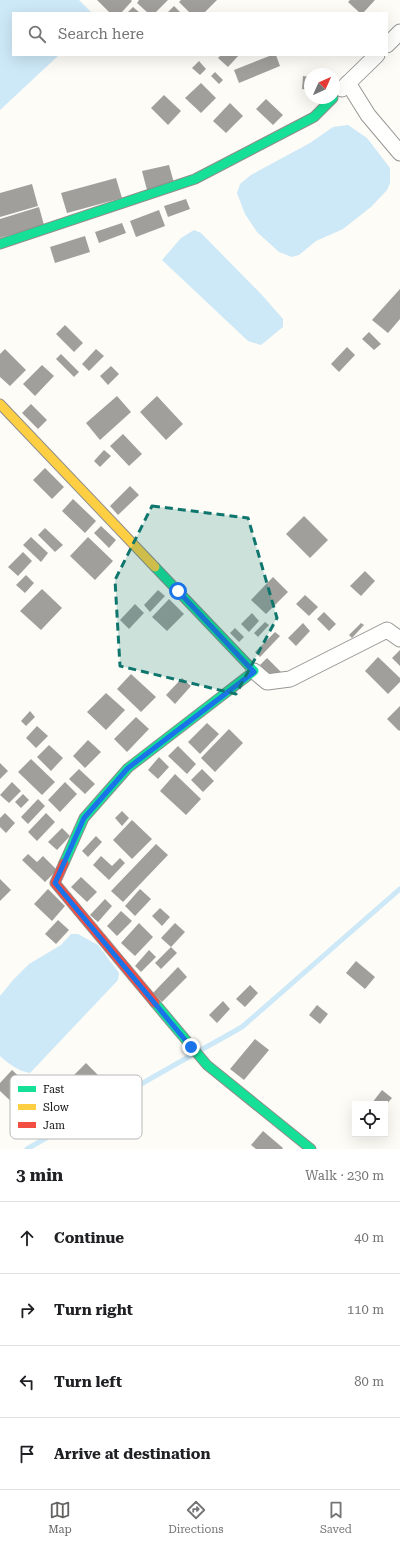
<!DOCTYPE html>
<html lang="en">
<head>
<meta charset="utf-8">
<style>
	body { margin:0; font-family:"Roboto Serif",serif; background:#f6f6f6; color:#202124 }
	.controls { position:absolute; right:12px; bottom:12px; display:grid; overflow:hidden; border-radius:0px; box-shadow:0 4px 16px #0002 }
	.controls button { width:36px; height:36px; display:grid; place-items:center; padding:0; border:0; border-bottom:1px solid #e0e0e0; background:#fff; color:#202124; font:20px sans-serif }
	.compass { position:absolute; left:304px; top:68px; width:36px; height:36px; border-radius:50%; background:#fff; box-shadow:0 4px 16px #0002; rotate:45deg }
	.stop { position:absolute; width:12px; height:12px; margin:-9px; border:3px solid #1a73e8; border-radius:50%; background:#fff }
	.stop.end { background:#1a73e8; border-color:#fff; box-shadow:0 1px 4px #0008 }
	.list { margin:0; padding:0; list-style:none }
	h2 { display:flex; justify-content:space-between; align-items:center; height:52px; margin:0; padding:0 16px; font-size:17px }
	h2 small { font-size:13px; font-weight:400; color:#757577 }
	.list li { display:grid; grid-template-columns:26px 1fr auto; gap:12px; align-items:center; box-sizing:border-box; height:72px; padding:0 16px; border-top:1px solid #e0e0e0 }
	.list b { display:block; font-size:15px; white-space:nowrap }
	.list em { font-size:13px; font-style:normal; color:#757577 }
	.icon { flex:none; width:22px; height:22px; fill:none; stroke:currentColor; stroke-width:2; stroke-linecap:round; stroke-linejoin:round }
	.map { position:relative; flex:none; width:400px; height:1149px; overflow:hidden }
	.search { position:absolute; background:#fff; box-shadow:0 4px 16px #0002; left:12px; right:12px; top:12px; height:44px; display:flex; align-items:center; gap:10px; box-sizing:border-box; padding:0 14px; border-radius:0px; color:#757577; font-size:15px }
	.sheet { height:340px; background:#fff }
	nav { display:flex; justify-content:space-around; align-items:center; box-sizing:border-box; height:56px; border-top:1px solid #e0e0e0; background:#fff; font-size:11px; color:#757577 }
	nav a { display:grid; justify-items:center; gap:2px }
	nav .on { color:#646362 }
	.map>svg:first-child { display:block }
	.water { fill:#cde8f7 }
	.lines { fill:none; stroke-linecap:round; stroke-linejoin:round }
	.stream { stroke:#cde8f7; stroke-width:5 }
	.building { fill:#a19f9c }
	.street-casing { stroke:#979795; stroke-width:17 }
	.fast-casing { stroke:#8e8d8b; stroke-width:11 }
	.slow-casing { stroke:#8e8d8b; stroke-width:11 }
	.jam-casing { stroke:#8e8d8b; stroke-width:11 }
	.street { stroke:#fffffe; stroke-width:15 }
	.fast { stroke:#16e098; stroke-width:9 }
	.slow { stroke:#ffcf43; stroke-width:9 }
	.jam { stroke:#f24e42; stroke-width:9 }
	.route { stroke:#1a73e8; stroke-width:5 }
	.marked { fill:#0f766e; fill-opacity:0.2; stroke:#0f766e; stroke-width:3; stroke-dasharray:8 5; stroke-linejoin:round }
	.key { fill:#fff; stroke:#b8b8b8; stroke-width:1 }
	.key-label { font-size:11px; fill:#111 }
</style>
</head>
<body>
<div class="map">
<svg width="400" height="1149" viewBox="0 0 400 1149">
	<rect width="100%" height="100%" fill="#fdfcf7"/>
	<g class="water">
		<polygon points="0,0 79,0 92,13 13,13 13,55 59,55 0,110"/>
		<polygon points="348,125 367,138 390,168 390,183 387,190 371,207 343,229 316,241 299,255 292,257 279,252 257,232 245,214 237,193 240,184 251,175 310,143 333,127"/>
		<polygon points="194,230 201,233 262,295 283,319 283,327 261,345 248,341 162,260 181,238"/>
		<path d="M71,934H78L98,945L119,973L118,980L30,1073C18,1071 9,1064 0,1056V996L13,980L29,964L61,945Z"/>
	</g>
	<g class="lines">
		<g class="stream">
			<polyline points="201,1050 242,1027 400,889"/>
			<polyline points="27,1149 192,1055"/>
		</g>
	</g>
	<g class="building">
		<polygon points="97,0 131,0 132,1 121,13 110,13"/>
		<polygon points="139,0 168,0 155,13 148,13 137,3"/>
		<polygon points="181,0 217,0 204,13 190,13 179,2"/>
		<polygon points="350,0 375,0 363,13 360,13 348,2"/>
		<polygon points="174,6 181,13 167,13"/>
		<polygon points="133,7 140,13 127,13"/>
		<polygon points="221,55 239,55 228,67 218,58"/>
		<polygon points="272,55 276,55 280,66 239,83 234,70"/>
		<polygon points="199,61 206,69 200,75 192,68"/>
		<polygon points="215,72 223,80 219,84 211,76"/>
		<polygon points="303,76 310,77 310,90 302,89"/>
		<polygon points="201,83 216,98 201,113 185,98"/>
		<polygon points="164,95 181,111 168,125 151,108"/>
		<polygon points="266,99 283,115 273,125 256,109"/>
		<polygon points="230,103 243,116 226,133 213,121"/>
		<polygon points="169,165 174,183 147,190 142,171"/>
		<polygon points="116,178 122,198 67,213 61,193"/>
		<polygon points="32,184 38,206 0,217 0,193"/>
		<polygon points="186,199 190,209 168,217 164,206"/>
		<polygon points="39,207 44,225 0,238 0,219"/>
		<polygon points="159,210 165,226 136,237 130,221"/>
		<polygon points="122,223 126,233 99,243 95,232"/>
		<polygon points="85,236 90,252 55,263 50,247"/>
		<polygon points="400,289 400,319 388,333 372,320"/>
		<polygon points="65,325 83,343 74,352 56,334"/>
		<polygon points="369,332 381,344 374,350 362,339"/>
		<polygon points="347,347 355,355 339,372 331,364"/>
		<polygon points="5,349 26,370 10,386 0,377 0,354"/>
		<polygon points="96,349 104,356 89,371 82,364"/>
		<polygon points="61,354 79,372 74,377 56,359"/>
		<polygon points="42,365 54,376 35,396 23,384"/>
		<polygon points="111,366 119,374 108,385 100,376"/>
		<polygon points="117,396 131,412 100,440 86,423"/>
		<polygon points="157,396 183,424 166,440 140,412"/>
		<polygon points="31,404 47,420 38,429 22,413"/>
		<polygon points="123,434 142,454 129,466 110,446"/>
		<polygon points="104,450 111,456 100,467 94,461"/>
		<polygon points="45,468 64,487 52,499 33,480"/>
		<polygon points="130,486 139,495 118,515 110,506"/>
		<polygon points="73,499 96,521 85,533 62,511"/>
		<polygon points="304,516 328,540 310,558 286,534"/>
		<polygon points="101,526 116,540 109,548 94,533"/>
		<polygon points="45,528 63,545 55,552 38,535"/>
		<polygon points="31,537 48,553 41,562 23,545"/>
		<polygon points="88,537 113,561 95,580 70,556"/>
		<polygon points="23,552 32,561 18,576 8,567"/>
		<polygon points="365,571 375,581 361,596 350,586"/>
		<polygon points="26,575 34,583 25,593 16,585"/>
		<polygon points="273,577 288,592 266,614 251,600"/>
		<polygon points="42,589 62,608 41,630 20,611"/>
		<polygon points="158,590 165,596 150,612 144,605"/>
		<polygon points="305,595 318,607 309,616 296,604"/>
		<polygon points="169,599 184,614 167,631 152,617"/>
		<polygon points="135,604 144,613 129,629 120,620"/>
		<polygon points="324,612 336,624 329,631 317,619"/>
		<polygon points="252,613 259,621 249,632 241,624"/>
		<polygon points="265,622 269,625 258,637 254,633"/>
		<polygon points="303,623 310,631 296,646 288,638"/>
		<polygon points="361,623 364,625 352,638 349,635"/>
		<polygon points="235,628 244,637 239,642 230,633"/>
		<polygon points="275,632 280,636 260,657 255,652"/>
		<polygon points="400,650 400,666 392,658"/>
		<polygon points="378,657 400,678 400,682 388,694 365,671"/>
		<polygon points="267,658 281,672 274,679 260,665"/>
		<polygon points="131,674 156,697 141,712 117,689"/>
		<polygon points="182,678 191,686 175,704 166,695"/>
		<polygon points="106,693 125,710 106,730 87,712"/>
		<polygon points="400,706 400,730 399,731 387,719"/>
		<polygon points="30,711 35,717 26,726 21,721"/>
		<polygon points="136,717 149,729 127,752 114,739"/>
		<polygon points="207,723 219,734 200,754 188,742"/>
		<polygon points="37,726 48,736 36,748 26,738"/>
		<polygon points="229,729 243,743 215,772 201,758"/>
		<polygon points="88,740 101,752 85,768 73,756"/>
		<polygon points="49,745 63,758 51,771 37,757"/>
		<polygon points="178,746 196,764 187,774 168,756"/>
		<polygon points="159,757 169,767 158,779 148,770"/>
		<polygon points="31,759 55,782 42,795 18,772"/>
		<polygon points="0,763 8,771 0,779"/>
		<polygon points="79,769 95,784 85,794 69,779"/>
		<polygon points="202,769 214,781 203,792 191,780"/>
		<polygon points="175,774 201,799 186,815 160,791"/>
		<polygon points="12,782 21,791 9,803 0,795"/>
		<polygon points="65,782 77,794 60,812 48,800"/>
		<polygon points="23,794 29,800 21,808 15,802"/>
		<polygon points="38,799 45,806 28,824 21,817"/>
		<polygon points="122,811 129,818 122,826 115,818"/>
		<polygon points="5,813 15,823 6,833 0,827 0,818"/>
		<polygon points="46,813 55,822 37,841 28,832"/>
		<polygon points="132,820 152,839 132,859 113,840"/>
		<polygon points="62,828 70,836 57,850 48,842"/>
		<polygon points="96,836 102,842 88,857 82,851"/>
		<polygon points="156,844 168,855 123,902 111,891"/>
		<polygon points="28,854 37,862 43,856 57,870 45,882 22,860"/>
		<polygon points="101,856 112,866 120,858 125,863 109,880 93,865"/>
		<polygon points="81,877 97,892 87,902 71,887"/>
		<polygon points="0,879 11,890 0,901"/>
		<polygon points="48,889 65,906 52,921 34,904"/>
		<polygon points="140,889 151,899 135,916 125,906"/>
		<polygon points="105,899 112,906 98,922 90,915"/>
		<polygon points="160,908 170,917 162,926 152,916"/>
		<polygon points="121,911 132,921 117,936 107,926"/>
		<polygon points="58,920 69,930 56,944 45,934"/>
		<polygon points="139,923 153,937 135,956 121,943"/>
		<polygon points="175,923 185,932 171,947 161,938"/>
		<polygon points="171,947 177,953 161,969 155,963"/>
		<polygon points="149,950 156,957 141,972 135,966"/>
		<polygon points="356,961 375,977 365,989 346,973"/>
		<polygon points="178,967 187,977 162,1002 153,993"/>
		<polygon points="250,985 258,993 245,1007 236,999"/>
		<polygon points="223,1001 230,1009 217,1023 209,1015"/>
		<polygon points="317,1005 328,1014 320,1024 309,1015"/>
		<polygon points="255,1039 269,1050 244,1080 230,1069"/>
		<polygon points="86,1063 109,1086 96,1100 72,1077"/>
		<polygon points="12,1070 34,1090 17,1107 0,1091 0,1083"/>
		<polygon points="382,1090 392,1098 385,1106 385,1104 373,1104 372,1103"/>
		<polygon points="263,1131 283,1148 282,1149 256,1149 251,1145"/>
	</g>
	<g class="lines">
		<g class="street-casing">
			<g id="street">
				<polyline points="387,45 400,32"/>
				<polyline points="348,83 368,115 400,153"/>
				<polyline points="342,89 377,55"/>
				<polyline points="254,671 267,682 290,679 387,630 400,639"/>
			</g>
		</g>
		<g class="fast-casing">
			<g id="fast">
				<polyline points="0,244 195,179 314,117 333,98"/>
				<polyline points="64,863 84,818 128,768 254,671 155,567"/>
				<polyline points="155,1003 207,1065 311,1149"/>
			</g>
		</g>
		<g class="slow-casing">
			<polyline id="slow" points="0,404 155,567"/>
		</g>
		<g class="jam-casing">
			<polyline id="jam" points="64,863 55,883 155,1003"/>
		</g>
		<use href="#street" class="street"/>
		<use href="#fast" class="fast"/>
		<use href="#slow" class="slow"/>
		<use href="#jam" class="jam"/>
	</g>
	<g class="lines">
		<polyline class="route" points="178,591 254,672 128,768 84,818 55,883 191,1047"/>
	</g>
	<path class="marked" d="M152,506L248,518L277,618L236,694L120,666L115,580Z"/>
	<rect x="10" y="1075" width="132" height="64" rx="6" class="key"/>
	<rect x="18" y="1086" width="18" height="6" fill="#16e098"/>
	<rect x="18" y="1104" width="18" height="6" fill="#ffcf43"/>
	<rect x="18" y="1122" width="18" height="6" fill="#f24e42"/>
	<g class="key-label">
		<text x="43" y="1093">Fast</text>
		<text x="43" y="1111">Slow</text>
		<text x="43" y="1129">Jam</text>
	</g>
</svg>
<div class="controls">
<button><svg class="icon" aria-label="locate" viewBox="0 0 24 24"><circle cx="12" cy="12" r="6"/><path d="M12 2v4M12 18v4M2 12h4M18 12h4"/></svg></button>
</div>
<svg class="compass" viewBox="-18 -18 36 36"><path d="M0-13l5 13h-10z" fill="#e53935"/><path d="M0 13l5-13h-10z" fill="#757577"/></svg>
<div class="stop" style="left:178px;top:591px"></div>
<div class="stop end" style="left:191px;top:1047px"></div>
<div class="search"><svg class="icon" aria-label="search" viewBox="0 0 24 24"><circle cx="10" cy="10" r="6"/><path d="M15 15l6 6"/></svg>Search here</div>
</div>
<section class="sheet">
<h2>3 min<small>Walk · 230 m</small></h2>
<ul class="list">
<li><svg class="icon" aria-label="ahead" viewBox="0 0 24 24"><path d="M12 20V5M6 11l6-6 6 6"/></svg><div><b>Continue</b></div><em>40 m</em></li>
<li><svg class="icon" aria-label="right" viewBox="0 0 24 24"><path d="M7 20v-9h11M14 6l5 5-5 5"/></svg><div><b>Turn right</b></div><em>110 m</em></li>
<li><svg class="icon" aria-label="left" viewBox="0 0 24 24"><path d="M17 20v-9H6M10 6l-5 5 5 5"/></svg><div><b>Turn left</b></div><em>80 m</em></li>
<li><svg class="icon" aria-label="arrive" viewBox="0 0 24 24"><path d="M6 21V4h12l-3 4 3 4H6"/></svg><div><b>Arrive at destination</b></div></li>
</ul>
</section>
<nav>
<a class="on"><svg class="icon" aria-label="map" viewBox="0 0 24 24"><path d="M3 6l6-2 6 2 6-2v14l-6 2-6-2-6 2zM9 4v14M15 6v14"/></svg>Map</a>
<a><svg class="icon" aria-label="directions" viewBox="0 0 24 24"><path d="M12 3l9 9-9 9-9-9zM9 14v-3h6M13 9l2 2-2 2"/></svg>Directions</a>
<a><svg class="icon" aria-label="saved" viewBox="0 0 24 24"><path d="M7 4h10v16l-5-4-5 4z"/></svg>Saved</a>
</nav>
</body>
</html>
